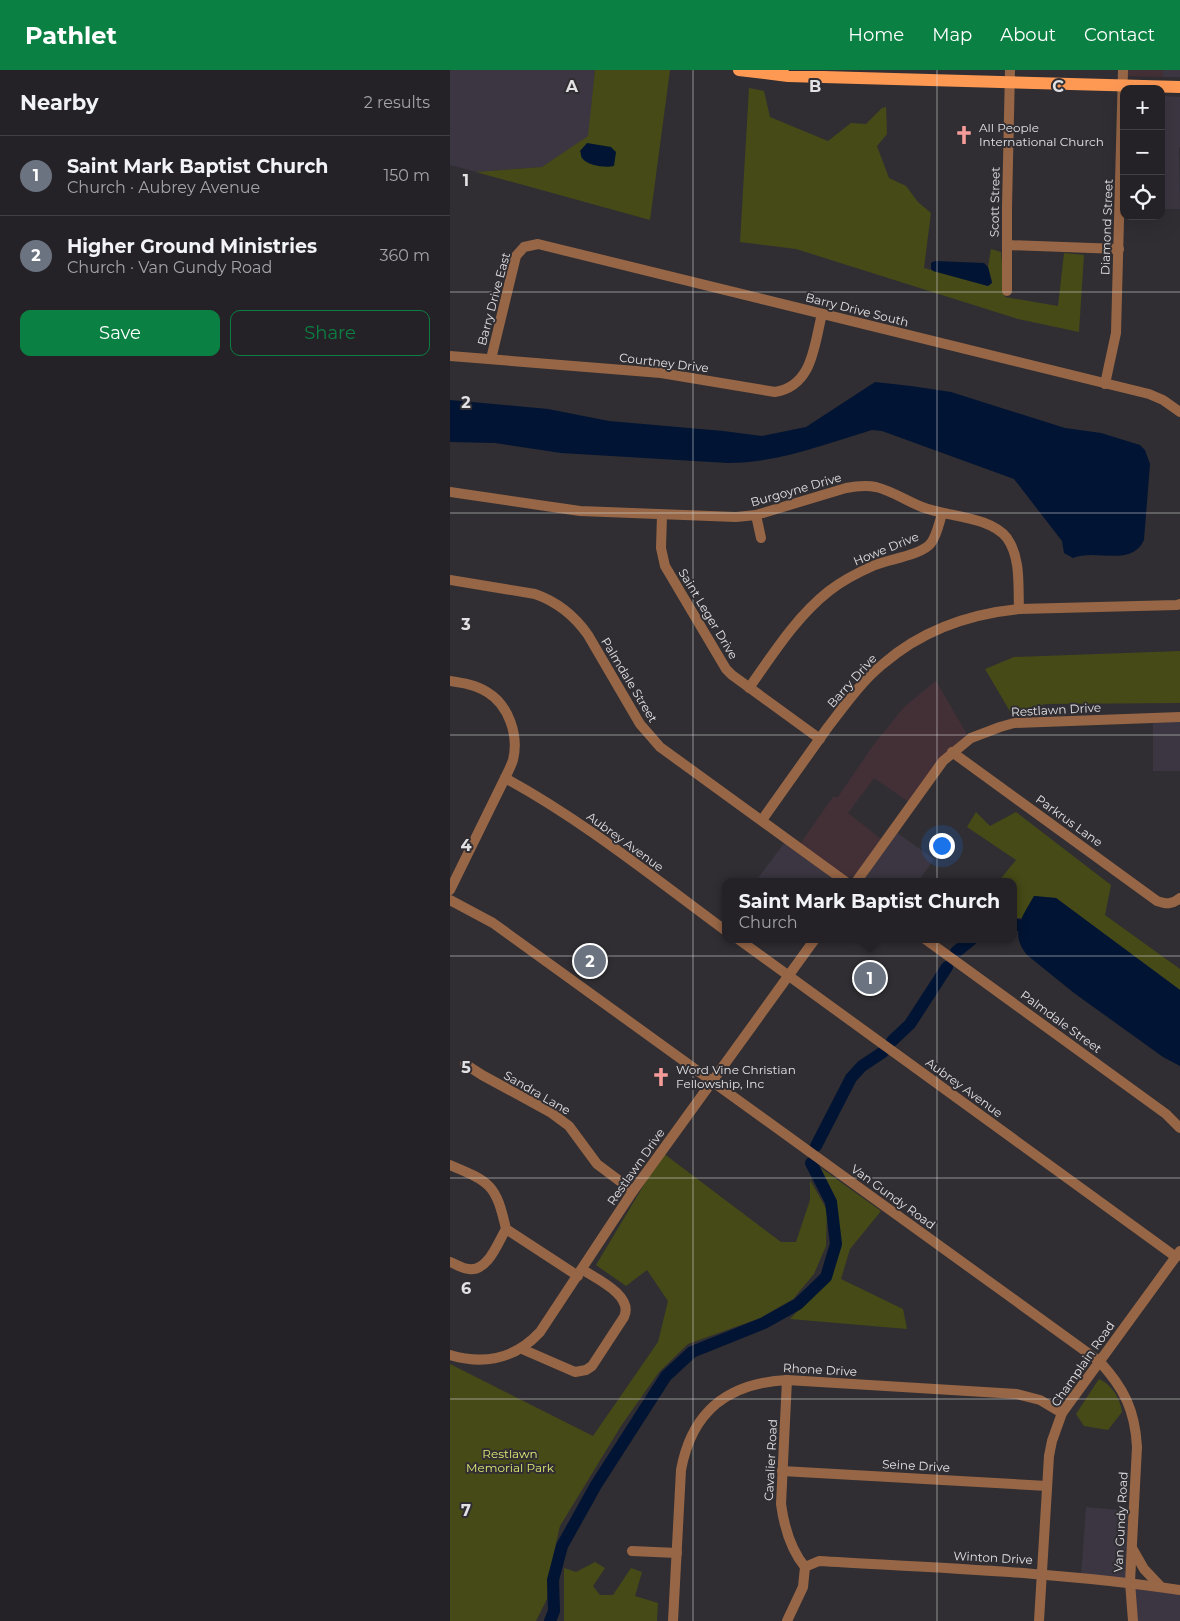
<!DOCTYPE html>
<html lang="en">
<head>
<meta charset="utf-8">
<style>
	body { margin:0; font-family:Montserrat,sans-serif; background:#2c2a2e; color:#f1f3f6 }
	.controls { position:absolute; right:15px; top:15px; display:grid; overflow:hidden; border-radius:10px; box-shadow:0 5px 20px #0002 }
	.controls button { width:45px; height:45px; display:grid; place-items:center; padding:0; border:0; border-bottom:1px solid #413f43; background:#242226; color:#f1f3f6; font:25px sans-serif }
	.you { position:absolute; left:491px; top:775px; width:18px; height:18px; margin:-12px; border:4px solid #fff; border-radius:50%; background:#1a73e8; box-shadow:0 0 0 8px #1a73e833 }
	.badge { display:grid; place-items:center; width:32px; height:32px; border-radius:50%; background:#0b8043; color:#fff; font-size:16px; font-weight:700 }
	.pin { position:absolute; translate:-50% -50%; border:2px solid #fff; box-shadow:0 1px 5px #0006 }
	.popup { position:absolute; left:272px; top:808px; width:295px; height:65px; box-sizing:border-box; display:grid; place-content:center; border-radius:10px; background:#242226; filter:drop-shadow(0 1px 4px #0005); font-size:16px; white-space:nowrap; color:#a3a4a7 }
	.popup b { font-size:19px; color:#f1f3f6 }
	.popup::after { content:''; position:absolute; left:50%; top:100%; margin-left:-10px; border:10px solid transparent; border-top-color:#242226 }
	.list { margin:0; padding:0; list-style:none }
	h2 { display:flex; justify-content:space-between; align-items:center; height:65px; margin:0; padding:0 20px; font-size:21px }
	h2 small { font-size:16px; font-weight:400; color:#a3a4a7 }
	.list li { display:grid; grid-template-columns:32px 1fr auto; gap:15px; align-items:center; box-sizing:border-box; height:80px; padding:0 20px; border-top:1px solid #413f43 }
	.list b { display:block; font-size:19px; white-space:nowrap }
	.list p { margin:0; font-size:16px; white-space:nowrap; color:#a3a4a7 }
	.list em { font-size:16px; font-style:normal; color:#a3a4a7 }
	.actions { display:flex; gap:10px; padding:15px 20px }
	.actions a { flex:1; padding:11px 0; border:1px solid #0b8043; border-radius:10px; text-align:center; font-size:18px; color:#0b8043 }
	.actions .main { background:#0b8043; color:#fff }
	.icon { flex:none; width:28px; height:28px; fill:none; stroke:currentColor; stroke-width:2; stroke-linecap:round; stroke-linejoin:round }
	.map { position:relative; flex:none; width:730px; height:1551px; overflow:hidden }
	header { display:flex; align-items:center; gap:30px; box-sizing:border-box; height:70px; padding:0 25px; background:#0b8043; color:#fff }
	header strong { font-size:24px }
	nav { display:flex; gap:28px; margin-inline-start:auto; font-size:18px }
	main { display:flex }
	aside { flex:1; background:#242226 }
	.map>svg:first-child { display:block }
	.built { fill:#3b3641 }
	.industrial { fill:#433037 }
	.green { fill:#464a17 }
	.water { fill:#011433 }
	.lines { fill:none; stroke-linecap:round; stroke-linejoin:round }
	.river { stroke:#011433; stroke-width:12 }
	.minor { stroke:#976646; stroke-width:10 }
	.major { stroke:#fe9954; stroke-width:12 }
	.grid { fill:none; stroke:#e2e1e4; stroke-width:1; stroke-opacity:0.55 }
	.labels { text-anchor:middle; stroke-width:4; stroke-linejoin:round; paint-order:stroke }
	.poi-label { font-size:12px; fill:#e2e1e4; stroke:#302e32; text-anchor:start }
	.street-label { font-size:12px; fill:#e2e1e4; stroke:#302e32 }
	.park-label { font-size:12px; fill:#dde872; stroke:#302e32 }
	.grid-label { font-size:16px; text-anchor:middle; font-weight:bold; fill:#e2e1e4; stroke:#302e32; stroke-width:4; stroke-linejoin:round; paint-order:stroke }
</style>
</head>
<body>
<header>
<strong>Pathlet</strong>
<nav><a>Home</a><a>Map</a><a>About</a><a>Contact</a></nav>
</header>
<main>
<aside>
<h2>Nearby<small>2 results</small></h2>
<ul class="list">
<li><span class="badge" style="background:#6b7280">1</span><div><b>Saint Mark Baptist Church</b><p>Church · Aubrey Avenue</p></div><em>150 m</em></li>
<li><span class="badge" style="background:#6b7280">2</span><div><b>Higher Ground Ministries</b><p>Church · Van Gundy Road</p></div><em>360 m</em></li>
</ul>
<div class="actions"><a class="main">Save</a><a>Share</a></div>
</aside>
<div class="map">
<svg width="730" height="1551" viewBox="0 0 730 1551">
	<rect width="100%" height="100%" fill="#302e32"/>
	<g class="built">
		<polygon points="0,0 145,0 139,66 93,97 26,102 0,95"/>
		<rect x="713" y="0" width="17" height="7"/>
		<polygon points="711,26 730,27 730,77 729,78 730,139 711,139"/>
		<rect x="703" y="652" width="27" height="49"/>
		<polygon points="446,762 484,789 468,812 412,812"/>
		<polygon points="335,772 387,812 305,812"/>
		<polygon points="636,1437 681,1441 676,1509 631,1505"/>
		<polygon points="683,1516 730,1523 730,1551 686,1551"/>
	</g>
	<g class="industrial">
		<polygon points="676,0 713,0 713,7 676,6"/>
		<polygon points="486,611 518,666 459,732 424,708 398,743 431,769 405,806 397,807 350,774 383,727 388,727 422,677 454,637"/>
	</g>
	<g class="green">
		<polygon points="145,0 220,0 200,150 26,102 92,97 138,66"/>
		<polygon points="299,18 314,21 320,47 378,71 401,53 416,54 432,38 436,37 437,64 427,76 439,108 456,116 468,132 481,143 474,198 538,216 542,211 538,197 541,179 551,182 555,227 608,236 614,183 634,185 629,262 568,249 346,179 290,172"/>
		<polygon points="730,581 730,633 596,634 561,643 535,599 564,587"/>
		<polygon points="526,742 540,756 566,742 661,815 655,845 730,899 730,920 606,828 584,826 572,848 564,848 564,812 548,812 566,790 517,757"/>
		<polygon points="213,1083 331,1172 346,1172 360,1130 360,1110 377,1140 376,1176 364,1204 343,1229 310,1248 238,1274 209,1302 171,1356 110,1456 98,1508 97,1529 86,1551 0,1551 0,1294 143,1366 208,1272 218,1231 197,1200 176,1216 146,1195"/>
		<polygon points="371,1098 431,1141 400,1179 391,1209 453,1239 457,1259 340,1249 379,1209 391,1174 386,1129"/>
		<path d="M649,1309C662,1315 670,1328 672,1342L658,1360L634,1356L626,1344Z"/>
		<polygon points="145,1492 155,1498 143,1516 150,1525 163,1525 181,1498 192,1502 185,1526 208,1533 207,1551 114,1551 114,1498 126,1502"/>
	</g>
	<g class="water">
		<path d="M137,73L161,77L166,82L164,96C156,98 138,96 132,88C131,87 131,83 130,81Z"/>
		<polygon points="485,191 534,193 538,197 542,213 538,216 483,201 481,199 481,193"/>
		<path d="M425,312L461,316L501,322L615,358L651,363L690,375L695,380L700,394L694,470C681,498 646,478 623,488L614,483L612,471L564,409L432,361L422,360C375,374 328,393 278,393L111,383L45,373L0,372V330L98,339L159,351L273,361L312,366L356,357Z"/>
		<path d="M584,826L606,828L730,920V996L713,987L624,923L577,885C559,863 572,847 584,826Z"/>
	</g>
	<g class="lines">
		<g class="river">
			<polyline points="564,856 568,855"/>
			<polyline points="506,882 522,869"/>
			<polyline points="442,971 460,954 497,897"/>
			<polyline points="366,1076 401,1008 412,996 433,982"/>
			<polyline points="100,1551 104,1541 103,1510 112,1476 146,1415 216,1306 242,1282 314,1253 348,1234 376,1207 386,1174 381,1132 361,1093"/>
		</g>
		<g class="minor">
			<polyline points="557,175 669,179"/>
			<polyline points="557,221 557,137 560,0"/>
			<path d="M0,286L211,303L325,322C363,316 364,275 372,244"/>
			<polyline points="41,289 66,186 74,177 88,174 699,324 713,330 730,342"/>
			<polyline points="655,314 666,263 673,0"/>
			<path d="M0,422L130,441L286,447L306,445L396,418C406,416 416,415 426,417C442,421 457,431 472,437C497,447 540,446 557,468C571,488 568,515 569,539"/>
			<polyline points="212,445 211,478 215,496 276,599 282,605 370,669"/>
			<polyline points="306,445 311,468"/>
			<path d="M0,510L85,524C108,532 124,545 138,565L190,654L210,677L396,812"/>
			<path d="M0,611C13,613 26,615 37,622C59,635 69,666 63,690C61,696 58,702 55,708L0,820"/>
			<path d="M299,618C323,584 346,547 379,521C393,510 409,502 425,495C440,489 472,485 481,473C487,465 489,453 492,444"/>
			<path d="M502,682L707,831C716,834 722,835 730,828"/>
			<path d="M55,708C134,751 204,808 276,861"/>
			<path d="M312,750C334,719 356,688 378,657C395,635 411,612 433,594C471,561 519,544 569,539L727,535L730,534"/>
			<polyline points="406,812 493,691 521,668 550,657 564,653 730,647"/>
			<path d="M0,830L43,853L649,1291C674,1318 685,1340 687,1377L680,1512L683,1551"/>
			<polyline points="288,869 726,1187"/>
			<polyline points="475,869 716,1044 730,1058"/>
			<polyline points="15,994 32,1005 100,1042 119,1056 147,1094 183,1121"/>
			<path d="M0,1095C41,1112 46,1115 56,1159L128,1206"/>
			<path d="M0,1192C6,1194 13,1199 19,1199C38,1202 48,1172 56,1159"/>
			<path d="M72,1279L125,1302L136,1300L142,1296L174,1247C184,1226 147,1209 133,1200"/>
			<path d="M0,1285C34,1295 65,1289 90,1262L183,1121L365,869"/>
			<polyline points="332,1401 597,1416"/>
			<polyline points="682,1478 694,1499 710,1516"/>
			<polyline points="182,1481 227,1483"/>
			<path d="M355,1497L369,1491C490,1498 610,1502 730,1520"/>
			<path d="M223,1551L231,1400C242,1341 278,1313 337,1310L567,1324L590,1330L612,1343"/>
			<path d="M337,1551L353,1517L355,1497C341,1480 334,1456 331,1434L337,1310"/>
			<polyline points="589,1551 599,1386 602,1371 612,1343 730,1181"/>
		</g>
		<polyline class="major" points="289,0 338,6 730,17"/>
	</g>
	<path class="grid" d="M243,0V1551M487,0V1551M0,222H730M0,443H730M0,665H730M0,886H730M0,1108H730M0,1329H730"/>
	<defs>
		<g id="church-bare" transform="scale(1.5)"><path d="M-1.2-6h2.4v3.5h3.3v2.4h-3.3V6h-2.4V-.1h-3.3v-2.4h3.3Z" fill="#f59b9a" stroke="#302e32" stroke-width="2.5" paint-order="stroke"/></g>
	</defs>
	<g fill-rule="evenodd">
		<use href="#church-bare" x="514" y="65"/>
		<use href="#church-bare" x="211" y="1007"/>
	</g>
	<g class="labels">
		<g class="poi-label">
			<text x="529" y="62">All People<tspan x="529" dy="14">International Church</tspan></text>
			<text x="226" y="1004">Word Vine Christian<tspan x="226" dy="14">Fellowship, Inc</tspan></text>
		</g>
		<g class="street-label">
			<text transform="translate(545 132) rotate(-89)" y="4">Scott Street</text>
			<text transform="translate(657 157) rotate(-88)" y="4">Diamond Street</text>
			<text transform="translate(44 229) rotate(-75)" y="4">Barry Drive East</text>
			<text transform="translate(407 240) rotate(14)" y="4">Barry Drive South</text>
			<text transform="translate(214 293) rotate(7)" y="4">Courtney Drive</text>
			<text transform="translate(346 420) rotate(-16)" y="4">Burgoyne Drive</text>
			<text transform="translate(436 479) rotate(-22)" y="4">Howe Drive</text>
			<text transform="translate(258 544) rotate(59)" y="4">Saint Leger Drive</text>
			<text transform="translate(179 610) rotate(59)" y="4">Palmdale Street</text>
			<text transform="translate(402 611) rotate(-48)" y="4">Barry Drive</text>
			<text transform="translate(606 640) rotate(-3)" y="4">Restlawn Drive</text>
			<text transform="translate(619 751) rotate(36)" y="4">Parkrus Lane</text>
			<text transform="translate(175 772) rotate(36)" y="4">Aubrey Avenue</text>
			<text transform="translate(611 952) rotate(36)" y="4">Palmdale Street</text>
			<text transform="translate(514 1018) rotate(36)" y="4">Aubrey Avenue</text>
			<text transform="translate(87 1023) rotate(30)" y="4">Sandra Lane</text>
			<text transform="translate(186 1097) rotate(-55)" y="4">Restlawn Drive</text>
			<text transform="translate(443 1127) rotate(36)" y="4">Van Gundy Road</text>
			<text transform="translate(633 1294) rotate(-55)" y="4">Champlain Road</text>
			<text transform="translate(370 1300) rotate(3)" y="4">Rhone Drive</text>
			<text transform="translate(321 1390) rotate(-87)" y="4">Cavalier Road</text>
			<text transform="translate(466 1396) rotate(3)" y="4">Seine Drive</text>
			<text transform="translate(671 1452) rotate(-87)" y="4">Van Gundy Road</text>
			<text transform="translate(543 1488) rotate(3)" y="4">Winton Drive</text>
		</g>
		<g class="park-label">
			<text x="60" y="1388">Restlawn<tspan x="60" dy="14">Memorial Park</tspan></text>
		</g>
	</g>
	<g class="grid-label">
		<text x="122" y="22">A</text>
		<text x="365" y="22">B</text>
		<text x="608" y="22">C</text>
		<text x="16" y="116">1</text>
		<text x="16" y="338">2</text>
		<text x="16" y="560">3</text>
		<text x="16" y="781">4</text>
		<text x="16" y="1003">5</text>
		<text x="16" y="1224">6</text>
		<text x="16" y="1446">7</text>
	</g>
</svg>
<div class="controls">
<button>+</button>
<button>−</button>
<button><svg class="icon" aria-label="locate" viewBox="0 0 24 24"><circle cx="12" cy="12" r="6"/><path d="M12 2v4M12 18v4M2 12h4M18 12h4"/></svg></button>
</div>
<div class="you"></div>
<div class="pin badge" style="left:420px;top:908px;background:#6b7280">1</div>
<div class="popup"><b>Saint Mark Baptist Church</b>Church</div>
<div class="pin badge" style="left:140px;top:891px;background:#6b7280">2</div>
</div>
</main>
</body>
</html>
